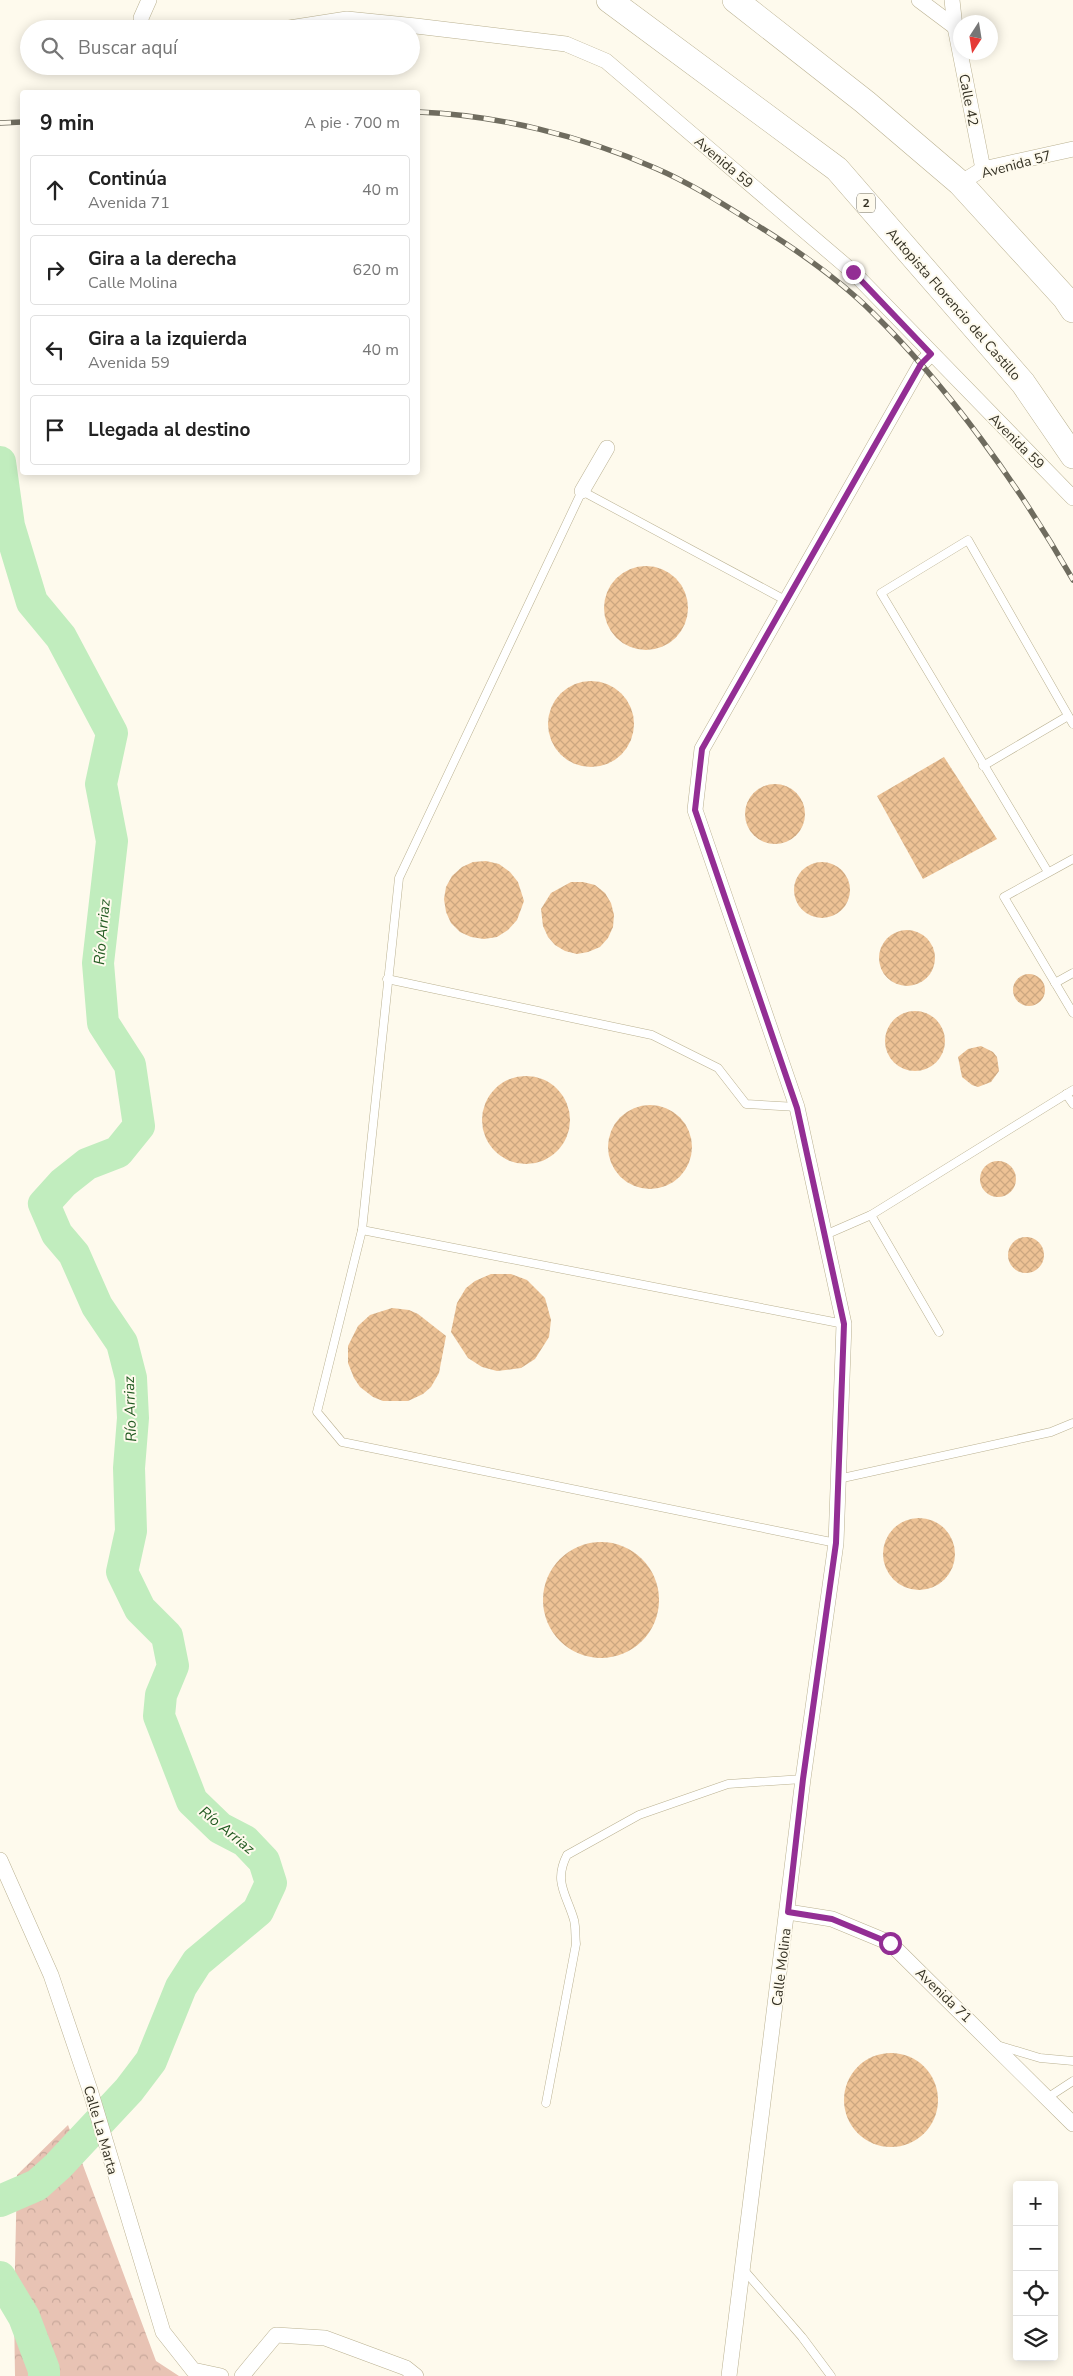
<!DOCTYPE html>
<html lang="es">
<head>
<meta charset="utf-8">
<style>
	body { margin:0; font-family:"Nunito Sans",sans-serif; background:#f2f2f2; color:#222 }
	.controls { position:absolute; right:15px; bottom:15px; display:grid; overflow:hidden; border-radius:5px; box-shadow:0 2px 12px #0003 }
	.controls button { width:45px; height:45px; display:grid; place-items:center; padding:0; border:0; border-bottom:1px solid #e0e0e0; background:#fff; color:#222; font:25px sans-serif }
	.compass { position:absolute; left:953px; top:15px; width:45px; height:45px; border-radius:50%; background:#fff; box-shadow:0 2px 12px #0003; rotate:192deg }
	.stop { position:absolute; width:15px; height:15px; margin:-11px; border:4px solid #932e94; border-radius:50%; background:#fff }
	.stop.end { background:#932e94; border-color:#fff; box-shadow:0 1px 5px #0008 }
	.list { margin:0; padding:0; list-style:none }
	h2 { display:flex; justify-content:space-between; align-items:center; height:65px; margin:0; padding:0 20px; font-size:21px }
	h2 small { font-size:16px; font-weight:400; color:#767676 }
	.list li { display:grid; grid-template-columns:32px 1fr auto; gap:15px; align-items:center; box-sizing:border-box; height:70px; margin:0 10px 10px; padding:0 10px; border:1px solid #e0e0e0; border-radius:5px }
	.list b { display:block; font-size:19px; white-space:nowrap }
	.list p { margin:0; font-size:16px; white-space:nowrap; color:#767676 }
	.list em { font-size:16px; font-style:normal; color:#767676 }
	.icon { flex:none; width:28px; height:28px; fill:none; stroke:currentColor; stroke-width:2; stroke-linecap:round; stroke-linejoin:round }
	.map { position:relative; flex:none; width:1073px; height:2376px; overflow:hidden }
	.search { position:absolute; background:#fff; box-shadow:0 2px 12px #0003; left:20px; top:20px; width:400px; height:55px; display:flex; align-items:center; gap:12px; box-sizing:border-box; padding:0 18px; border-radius:28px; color:#767676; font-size:19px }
	.panel { position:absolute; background:#fff; box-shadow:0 2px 12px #0003; left:20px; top:90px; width:400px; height:385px; border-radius:5px }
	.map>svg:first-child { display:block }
	.forest { fill:url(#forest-crowns) }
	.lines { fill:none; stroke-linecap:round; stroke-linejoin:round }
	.river { stroke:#c1edbe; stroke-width:32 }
	.building { fill:url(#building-cross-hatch) }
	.service-casing { stroke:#bab191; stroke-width:9 }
	.minor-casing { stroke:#bab191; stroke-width:16 }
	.trunk-casing { stroke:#bab191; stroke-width:26 }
	.service { stroke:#fff; stroke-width:8 }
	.minor { stroke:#fff; stroke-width:15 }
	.trunk { stroke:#fff; stroke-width:25 }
	.rail-casing { stroke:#6f6c5f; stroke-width:5.5 }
	.rail { stroke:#fefaed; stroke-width:4; stroke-dasharray:11; stroke-linecap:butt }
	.route { stroke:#932e94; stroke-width:6 }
	.labels { text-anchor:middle; stroke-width:4; stroke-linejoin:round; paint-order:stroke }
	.shield { fill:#fefaed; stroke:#716e61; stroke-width:1 }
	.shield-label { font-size:12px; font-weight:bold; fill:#353225 }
	.street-label { font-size:14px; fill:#353225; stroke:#fefaed }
	.water-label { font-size:15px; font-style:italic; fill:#215a21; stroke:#fefaed }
</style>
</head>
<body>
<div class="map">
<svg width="1073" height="2376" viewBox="0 0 1073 2376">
	<defs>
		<pattern id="forest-crowns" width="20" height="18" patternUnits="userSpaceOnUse" patternTransform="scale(1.25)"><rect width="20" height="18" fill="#e8c3b4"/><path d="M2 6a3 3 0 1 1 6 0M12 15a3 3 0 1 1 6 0" fill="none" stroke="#c8a89b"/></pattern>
		<pattern id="building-cross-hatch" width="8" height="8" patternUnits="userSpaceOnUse" patternTransform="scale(1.25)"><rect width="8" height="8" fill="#edc295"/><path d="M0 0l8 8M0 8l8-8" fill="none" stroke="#cca780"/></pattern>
	</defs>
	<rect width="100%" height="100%" fill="#fefaed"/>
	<polygon class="forest" points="68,2125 156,2361 179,2376 15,2376 14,2311 17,2175"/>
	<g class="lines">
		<g class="river">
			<polyline points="0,462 9,526 32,602 61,637 112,733 101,784 112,841 98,963 103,1023 130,1065 139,1126 118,1152 87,1164 63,1183 44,1204 57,1234 74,1254 97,1306 122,1343 131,1378 133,1418 129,1468 131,1531 122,1572 140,1609 167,1636 173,1666 161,1695 159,1716 192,1801 220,1828 245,1841 264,1861 271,1883 258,1911 197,1962 181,1987 151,2061 129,2090 58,2166 37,2185 0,2201"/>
			<polyline points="0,2277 24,2317 44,2370 44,2376"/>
		</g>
	</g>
	<g class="building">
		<circle cx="646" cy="608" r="42"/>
		<circle cx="591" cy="724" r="43"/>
		<polygon points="944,757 997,839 923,879 877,796"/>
		<circle cx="775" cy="814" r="30"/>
		<polygon points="486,861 499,864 510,872 518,882 524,901 517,920 508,930 497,937 484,939 471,937 460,932 451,923 446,912 444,899 446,887 452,876 462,867 473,862"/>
		<circle cx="822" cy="890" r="28"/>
		<polygon points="571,882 583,882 595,885 605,893 611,903 614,915 613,927 608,938 600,947 588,952 577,954 565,951 555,945 548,937 543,926 541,909 551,893"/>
		<circle cx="907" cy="958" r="28"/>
		<circle cx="1029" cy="990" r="16"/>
		<circle cx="915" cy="1041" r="30"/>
		<polygon points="981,1046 993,1052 997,1057 999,1071 991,1082 978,1087 972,1085 962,1077 958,1057 968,1049"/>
		<circle cx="526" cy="1120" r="44"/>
		<circle cx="650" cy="1147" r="42"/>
		<circle cx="998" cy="1179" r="18"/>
		<circle cx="1026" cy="1255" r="18"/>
		<polygon points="491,1274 511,1274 527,1280 545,1298 551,1320 549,1337 535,1359 521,1368 497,1371 482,1367 468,1358 451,1332 457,1303 466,1288 475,1281"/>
		<polygon points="392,1308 409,1310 418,1314 446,1336 439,1373 431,1387 423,1394 408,1401 383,1401 373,1397 360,1387 354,1378 348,1363 348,1346 358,1326 370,1315"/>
		<circle cx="919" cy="1554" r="36"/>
		<circle cx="601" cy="1600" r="58"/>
		<circle cx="891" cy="2100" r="47"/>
	</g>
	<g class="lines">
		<g class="service-casing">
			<g id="service">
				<polyline points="785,600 582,491 399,878 362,1230 317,1412 342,1442 836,1543"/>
				<polyline points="983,766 1068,716"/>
				<polyline points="1073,859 1004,897 1073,1013"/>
				<polyline points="1048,872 881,593 968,540 1073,724"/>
				<polyline points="387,979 652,1035 718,1068 746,1104 797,1107"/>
				<polyline points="1055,983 1073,973"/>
				<polyline points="1066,1094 1073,1104"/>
				<polyline points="871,1215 939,1332"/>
				<polyline points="362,1230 844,1324"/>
				<polyline points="825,1235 871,1215 1073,1090"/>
				<polyline points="838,1479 1051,1432 1073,1423"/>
				<polyline points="997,2045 1040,2058 1073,2061"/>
				<polyline points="1047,2098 1073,2081"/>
				<path d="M546,2103L576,1944C575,1937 576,1928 574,1920C567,1895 553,1882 567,1855L639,1815L728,1784L803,1779"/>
				<polyline points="743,2269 802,2337 831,2376"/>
			</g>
		</g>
		<g class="minor-casing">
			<g id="minor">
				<polyline points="919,0 955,27"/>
				<polyline points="952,0 955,27 983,169"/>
				<polyline points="142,29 141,18 149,0"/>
				<polyline points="283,29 347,19 416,26 566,44 606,61 853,272 1073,498"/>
				<polyline points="960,183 983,169 1073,149"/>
				<polyline points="582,491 607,448"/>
				<polyline points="0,1860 51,1975 90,2090 163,2332 193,2370 221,2376"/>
				<polyline points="788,1912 832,1919 890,1943 1073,2124"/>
				<polyline points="242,2376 276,2335 325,2338 406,2368 416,2376"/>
				<polyline points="729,2376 803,1779 836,1543 844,1324 797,1107 695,810 702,749 921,364 931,354"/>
			</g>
		</g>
		<g class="trunk-casing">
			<g id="trunk">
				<polyline points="609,0 837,169 1023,383 1073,456"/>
				<polyline points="735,0 865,102 960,183 1065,298 1073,310"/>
			</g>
		</g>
		<use href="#service" class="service"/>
		<use href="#minor" class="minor"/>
		<use href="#trunk" class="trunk"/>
		<g class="rail-casing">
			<g id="rail">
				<path d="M418,112C498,115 582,136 655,168C690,183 723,204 755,224C797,250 838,278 873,313C950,389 1019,486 1073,580"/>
				<polyline points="0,123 22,122"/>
			</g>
		</g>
		<use href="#rail" class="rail"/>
	</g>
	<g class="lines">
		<polyline class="route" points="853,272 931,354 921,364 702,749 695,810 797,1108 844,1324 836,1543 803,1779 788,1912 832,1919 890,1943"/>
	</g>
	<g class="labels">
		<rect class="shield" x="857" y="193.5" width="18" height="19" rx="4"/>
		<g class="shield-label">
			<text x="866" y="207">2</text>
		</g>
		<g class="street-label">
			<text transform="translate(969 100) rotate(79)" y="5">Calle 42</text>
			<text transform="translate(724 162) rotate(40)" y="5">Avenida 59</text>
			<text transform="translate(1016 164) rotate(-15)" y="5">Avenida 57</text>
			<text transform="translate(954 304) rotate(49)" y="5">Autopista Florencio del Castillo</text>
			<text transform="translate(1017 441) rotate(45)" y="5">Avenida 59</text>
			<text transform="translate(781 1967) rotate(-83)" y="5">Calle Molina</text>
			<text transform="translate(944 1995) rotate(44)" y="5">Avenida 71</text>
			<text transform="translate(101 2130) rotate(74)" y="5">Calle La Marta</text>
		</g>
		<g class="water-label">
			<text transform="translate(102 932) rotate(-85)" y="5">Río Arriaz</text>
			<text transform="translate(130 1409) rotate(-92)" y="5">Río Arriaz</text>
			<text transform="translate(227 1830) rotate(39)" y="5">Río Arriaz</text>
		</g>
	</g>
</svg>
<div class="controls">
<button>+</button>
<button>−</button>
<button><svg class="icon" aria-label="locate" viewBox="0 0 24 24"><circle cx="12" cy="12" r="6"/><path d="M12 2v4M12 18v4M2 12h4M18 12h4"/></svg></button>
<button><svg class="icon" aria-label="layers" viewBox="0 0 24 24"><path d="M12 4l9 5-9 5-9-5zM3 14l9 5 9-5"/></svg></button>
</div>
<svg class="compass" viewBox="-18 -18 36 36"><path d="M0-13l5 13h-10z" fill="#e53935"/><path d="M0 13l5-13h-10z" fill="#767676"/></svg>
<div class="stop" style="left:890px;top:1943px"></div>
<div class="stop end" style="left:853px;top:272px"></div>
<div class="search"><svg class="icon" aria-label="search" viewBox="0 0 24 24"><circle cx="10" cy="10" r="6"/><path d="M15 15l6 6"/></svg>Buscar aquí</div>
<section class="panel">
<h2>9 min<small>A pie · 700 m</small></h2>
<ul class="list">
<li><svg class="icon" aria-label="ahead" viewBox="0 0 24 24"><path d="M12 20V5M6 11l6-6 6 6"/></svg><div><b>Continúa</b><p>Avenida 71</p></div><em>40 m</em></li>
<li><svg class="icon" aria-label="right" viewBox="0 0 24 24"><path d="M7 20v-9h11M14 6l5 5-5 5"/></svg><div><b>Gira a la derecha</b><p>Calle Molina</p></div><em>620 m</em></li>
<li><svg class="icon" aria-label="left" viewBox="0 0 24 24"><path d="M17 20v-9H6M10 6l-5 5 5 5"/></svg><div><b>Gira a la izquierda</b><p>Avenida 59</p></div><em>40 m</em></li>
<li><svg class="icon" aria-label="arrive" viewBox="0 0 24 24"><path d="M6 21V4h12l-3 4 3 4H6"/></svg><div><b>Llegada al destino</b></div></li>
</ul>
</section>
</div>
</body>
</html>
